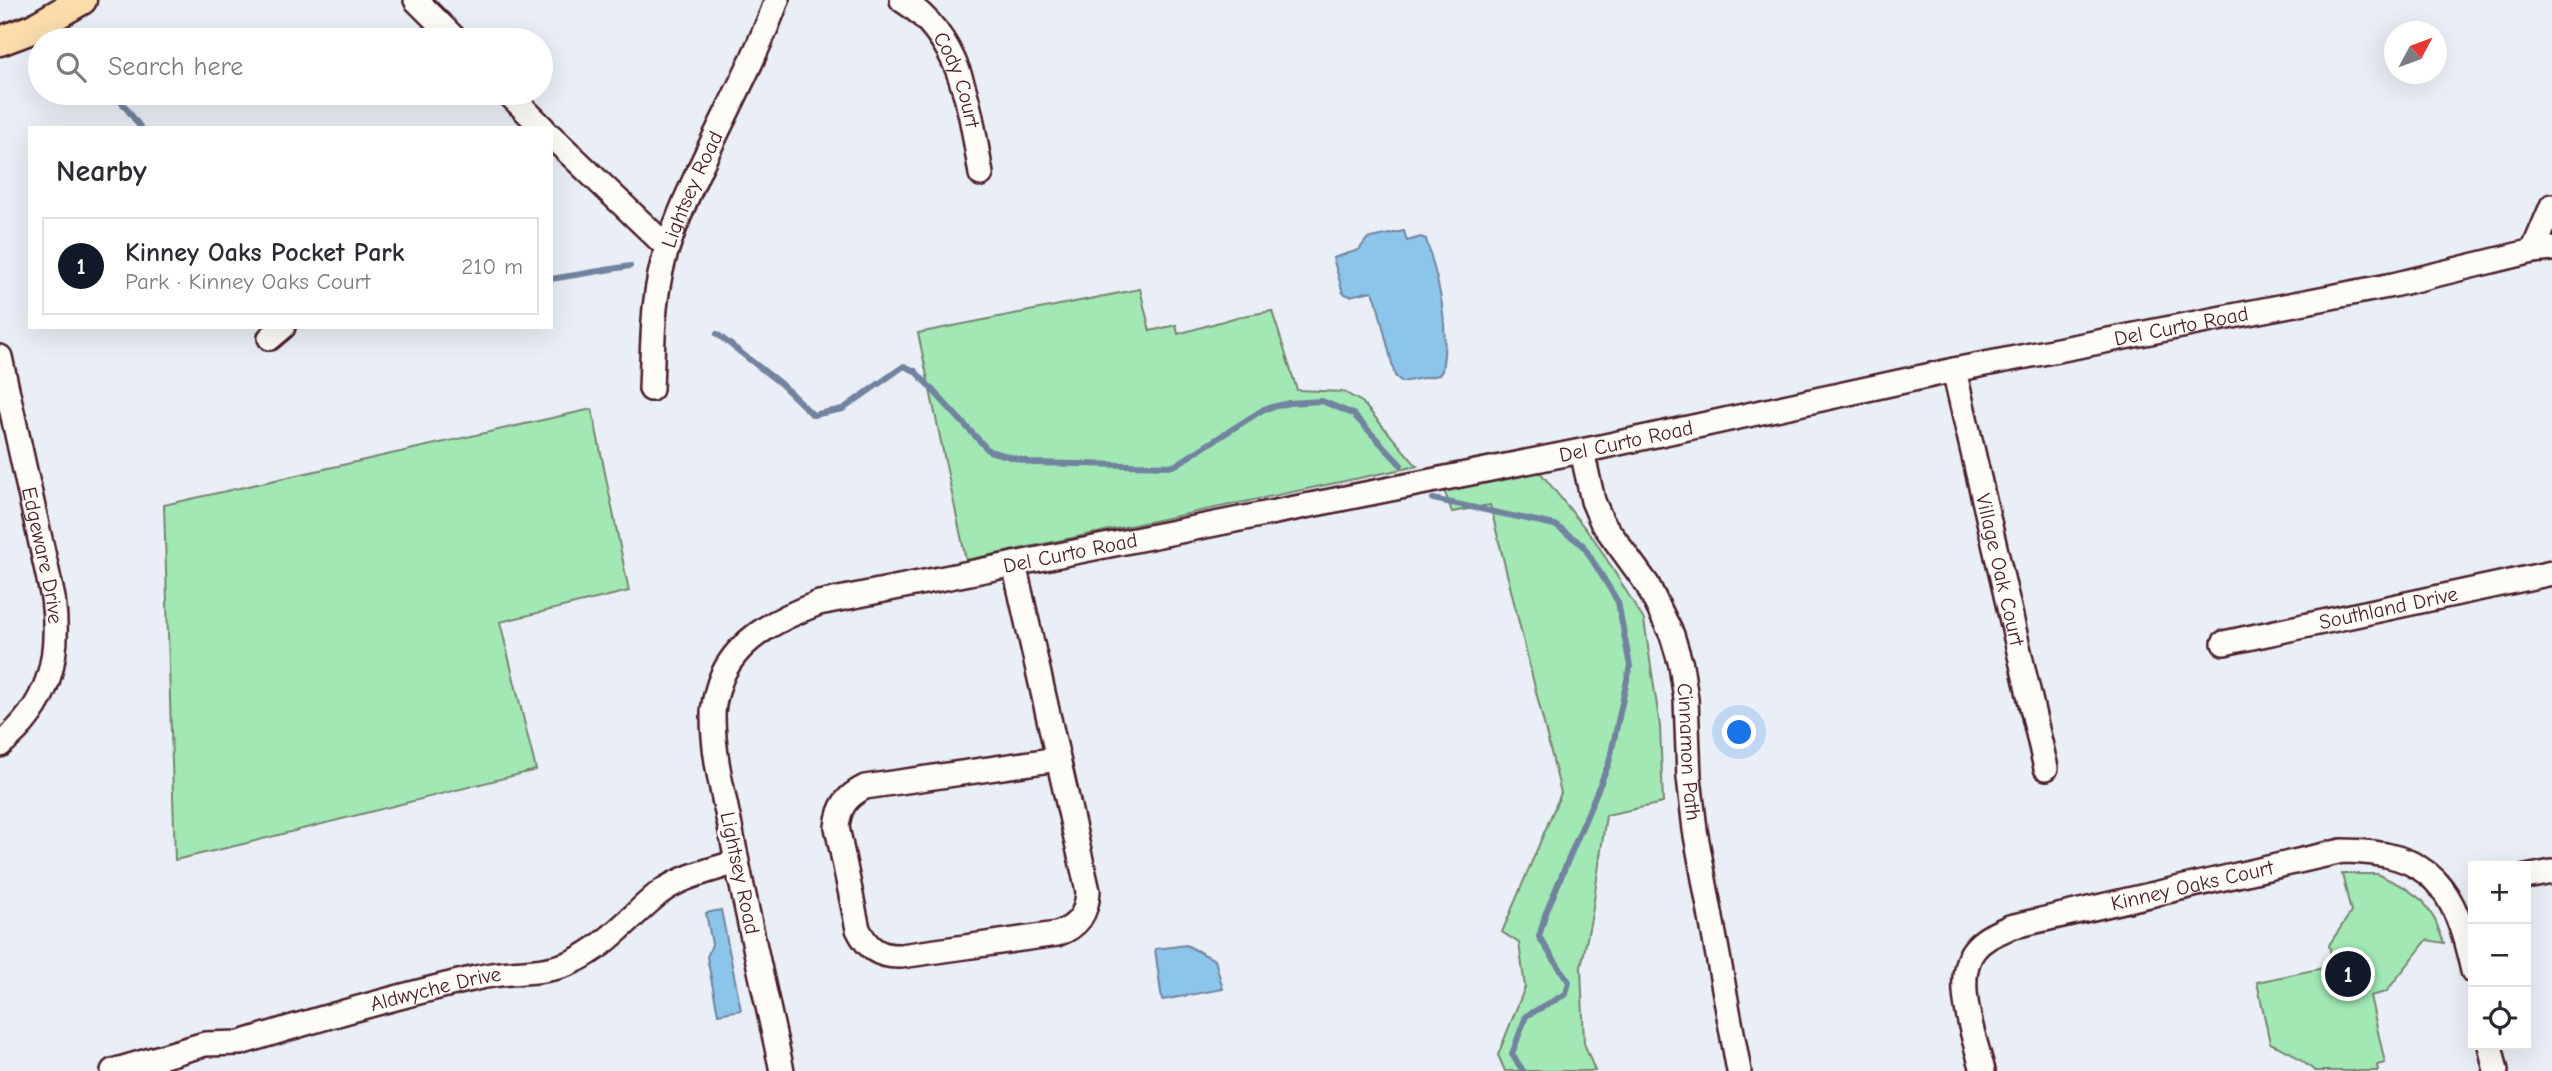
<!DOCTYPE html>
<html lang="en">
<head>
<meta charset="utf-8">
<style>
	body { margin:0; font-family:"Comic Neue",sans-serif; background:#f7f7f7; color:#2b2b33 }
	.controls { position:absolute; right:21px; bottom:21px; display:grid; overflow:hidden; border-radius:0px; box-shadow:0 7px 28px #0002 }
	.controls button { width:63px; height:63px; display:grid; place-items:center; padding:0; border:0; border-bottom:2px solid #e1e1e2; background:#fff; color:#2b2b33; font:35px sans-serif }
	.compass { position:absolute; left:2384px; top:21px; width:63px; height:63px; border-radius:50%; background:#fff; box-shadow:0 7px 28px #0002; rotate:49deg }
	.you { position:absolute; left:1740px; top:733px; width:24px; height:24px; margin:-18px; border:5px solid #fff; border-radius:50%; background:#1a73e8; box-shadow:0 0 0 10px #1a73e833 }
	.badge { display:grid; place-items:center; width:46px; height:46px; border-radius:50%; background:#111827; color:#fff; font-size:23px; font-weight:700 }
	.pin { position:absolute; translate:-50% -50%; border:4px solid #fff; box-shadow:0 2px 7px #0006 }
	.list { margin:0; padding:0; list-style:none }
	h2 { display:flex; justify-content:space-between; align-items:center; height:91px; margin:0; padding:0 28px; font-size:30px }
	h2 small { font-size:23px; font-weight:400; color:#7c7c81 }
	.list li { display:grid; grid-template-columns:46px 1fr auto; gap:21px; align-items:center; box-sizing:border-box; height:98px; margin:0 14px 14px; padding:0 14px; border:2px solid #e1e1e2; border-radius:0px }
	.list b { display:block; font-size:26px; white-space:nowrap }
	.list p { margin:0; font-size:23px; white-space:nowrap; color:#7c7c81 }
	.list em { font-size:23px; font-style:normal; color:#7c7c81 }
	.icon { flex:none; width:38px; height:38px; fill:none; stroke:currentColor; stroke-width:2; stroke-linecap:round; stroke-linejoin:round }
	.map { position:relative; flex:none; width:2552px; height:1071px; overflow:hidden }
	.search { position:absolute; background:#fff; box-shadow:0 7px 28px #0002; left:28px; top:28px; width:525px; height:77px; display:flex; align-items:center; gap:18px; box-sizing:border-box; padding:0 24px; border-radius:38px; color:#7c7c81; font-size:26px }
	.panel { position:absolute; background:#fff; box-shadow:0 7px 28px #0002; left:28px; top:126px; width:525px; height:203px; border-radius:0px }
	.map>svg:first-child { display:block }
	.green { fill:#a1e8b5; stroke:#768470; stroke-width:2 }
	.water { fill:#8bc5ea; stroke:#71839e; stroke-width:2 }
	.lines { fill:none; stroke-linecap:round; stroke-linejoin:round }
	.stream { stroke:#71839e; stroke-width:6 }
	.minor-casing { stroke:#4a1f2b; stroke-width:28 }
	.major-casing { stroke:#4a1f2b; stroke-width:33 }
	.minor { stroke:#fdfcf7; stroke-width:23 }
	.major { stroke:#faddab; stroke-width:28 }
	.labels { text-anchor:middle; stroke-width:6; stroke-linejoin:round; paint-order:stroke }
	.street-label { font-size:21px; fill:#4a1f2b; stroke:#fdfcf7 }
</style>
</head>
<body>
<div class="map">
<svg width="2552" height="1071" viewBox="0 0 2552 1071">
	<rect width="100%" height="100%" fill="#eaeff7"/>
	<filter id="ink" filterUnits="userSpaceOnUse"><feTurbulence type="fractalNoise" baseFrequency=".0143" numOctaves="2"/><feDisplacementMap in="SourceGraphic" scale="14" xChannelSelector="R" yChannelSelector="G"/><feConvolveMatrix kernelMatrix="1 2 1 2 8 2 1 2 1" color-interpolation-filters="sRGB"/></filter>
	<g filter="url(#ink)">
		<g class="green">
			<polygon points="1140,289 1150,331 1176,325 1178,334 1237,317 1272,311 1297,390 1344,392 1362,402 1417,466 966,560 918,333"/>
			<polygon points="592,409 629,591 500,622 536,770 239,845 175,860 164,505"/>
			<polygon points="1540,472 1596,542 1644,620 1660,726 1663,803 1606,815 1592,914 1581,967 1584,1043 1595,1071 1505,1071 1498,1055 1525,987 1519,943 1502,932 1561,793 1490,505 1452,512 1444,490"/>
			<polygon points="2342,874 2377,874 2404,887 2423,901 2435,920 2444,943 2427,940 2386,992 2370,996 2385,1063 2377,1065 2378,1071 2315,1071 2290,1052 2270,1043 2257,982 2333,966 2329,945 2351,912"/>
		</g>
		<g class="water">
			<path d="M1404,231L1407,241L1421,237L1426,239C1439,283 1450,325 1442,371L1439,375L1402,382L1395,376L1376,299L1372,291L1350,296L1343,293L1333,258L1359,250L1367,239Z"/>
			<polygon points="721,910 741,1010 718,1014 707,957 712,944 706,913"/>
			<polygon points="1186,945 1215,960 1223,989 1162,1000 1155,949"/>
		</g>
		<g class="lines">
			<g class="stream">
				<polyline points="62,21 76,40"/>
				<polyline points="115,93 141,128"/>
				<polyline points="551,279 630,266"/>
				<polyline points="717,334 781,384 813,415 843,409 904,366 915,371 989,451 1033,463 1174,466 1264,409 1289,403 1322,401 1353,414 1401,465"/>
				<polyline points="1433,499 1555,525 1583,545 1618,602 1630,666 1609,763 1545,915 1539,937 1569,982 1566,994 1526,1016 1512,1054 1523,1071"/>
			</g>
			<g class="minor-casing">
				<g id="minor">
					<polyline points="416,0 456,40"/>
					<path id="s1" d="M902,0C963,38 970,110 981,174"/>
					<polyline points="508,93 543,128"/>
					<polyline points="551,136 667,247"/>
					<polyline points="2533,251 2552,206"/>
					<polyline points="270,338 283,327"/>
					<path id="s2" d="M0,357L53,598C61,658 49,706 0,745"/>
					<path id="s3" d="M1954,370L2046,768"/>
					<path id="s4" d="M651,389C653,342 652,291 668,246C697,161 746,84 777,0"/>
					<path id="s5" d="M1582,451L1593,501L1602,522L1647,584L1672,635L1681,665L1686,699L1689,777L1695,830L1739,1071"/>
					<path d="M1014,564L1088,891C1087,914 1078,927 1057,934L901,956C879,957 867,948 858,929L837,827C839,806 847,796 865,787L1058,759"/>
					<path id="s6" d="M2224,643L2552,573"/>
					<polyline points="2526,877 2552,872"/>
					<polyline points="2490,1045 2496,1071"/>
					<path id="s7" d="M113,1071L205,1044L240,1043C318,1019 397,996 476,978C507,970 540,975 570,963C605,948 630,917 658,894C681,876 710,871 736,862"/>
					<path id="s8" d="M782,1071C765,991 746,911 731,831C723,793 713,755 713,715C713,704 718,685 723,674C741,636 782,617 819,603L1596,448L1959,369L2393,285L2533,251L2552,249"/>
					<path id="s9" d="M1983,1071C1975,1039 1952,979 1974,950C1983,938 1997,933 2010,927L2342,851C2433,851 2455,889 2473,971"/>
				</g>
			</g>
			<g class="major-casing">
				<polyline id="major" points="0,41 32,29 82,0"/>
			</g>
			<use href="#minor" class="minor"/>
			<use href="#major" class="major"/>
		</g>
	</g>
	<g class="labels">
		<g class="street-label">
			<text dy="7" stroke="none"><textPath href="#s1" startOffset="100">Cody Court</textPath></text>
			<text dy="7" stroke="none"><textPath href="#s4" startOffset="206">Lightsey Road</textPath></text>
			<text dy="7" stroke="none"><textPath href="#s8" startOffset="1918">Del Curto Road</textPath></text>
			<text dy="7" stroke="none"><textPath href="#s8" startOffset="1351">Del Curto Road</textPath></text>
			<text dy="7" stroke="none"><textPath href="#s8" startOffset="784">Del Curto Road</textPath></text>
			<text dy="7" stroke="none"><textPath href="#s2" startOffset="203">Edgeware Drive</textPath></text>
			<text dy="7" stroke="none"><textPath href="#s3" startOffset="205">Village Oak Court</textPath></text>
			<text dy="7" stroke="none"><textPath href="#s6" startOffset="168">Southland Drive</textPath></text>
			<text dy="7" stroke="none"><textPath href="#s5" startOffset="326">Cinnamon Path</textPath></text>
			<text transform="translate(740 873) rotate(78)" y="7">Lightsey Road</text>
			<text dy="7" stroke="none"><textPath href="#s9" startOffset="355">Kinney Oaks Court</textPath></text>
			<text dy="7" stroke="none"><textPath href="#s7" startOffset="334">Aldwyche Drive</textPath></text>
		</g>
	</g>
</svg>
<div class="controls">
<button>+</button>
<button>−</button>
<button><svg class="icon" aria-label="locate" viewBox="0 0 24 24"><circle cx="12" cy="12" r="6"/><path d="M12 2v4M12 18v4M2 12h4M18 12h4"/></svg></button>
</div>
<svg class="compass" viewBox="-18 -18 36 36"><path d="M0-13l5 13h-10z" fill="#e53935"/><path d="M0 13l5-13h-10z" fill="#7c7c81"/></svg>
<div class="you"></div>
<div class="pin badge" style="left:2348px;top:974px">1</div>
<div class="search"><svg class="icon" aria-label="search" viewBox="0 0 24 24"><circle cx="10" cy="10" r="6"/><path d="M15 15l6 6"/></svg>Search here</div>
<section class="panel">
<h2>Nearby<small></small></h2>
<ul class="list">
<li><span class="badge">1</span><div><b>Kinney Oaks Pocket Park</b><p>Park · Kinney Oaks Court</p></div><em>210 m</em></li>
</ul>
</section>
</div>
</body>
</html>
